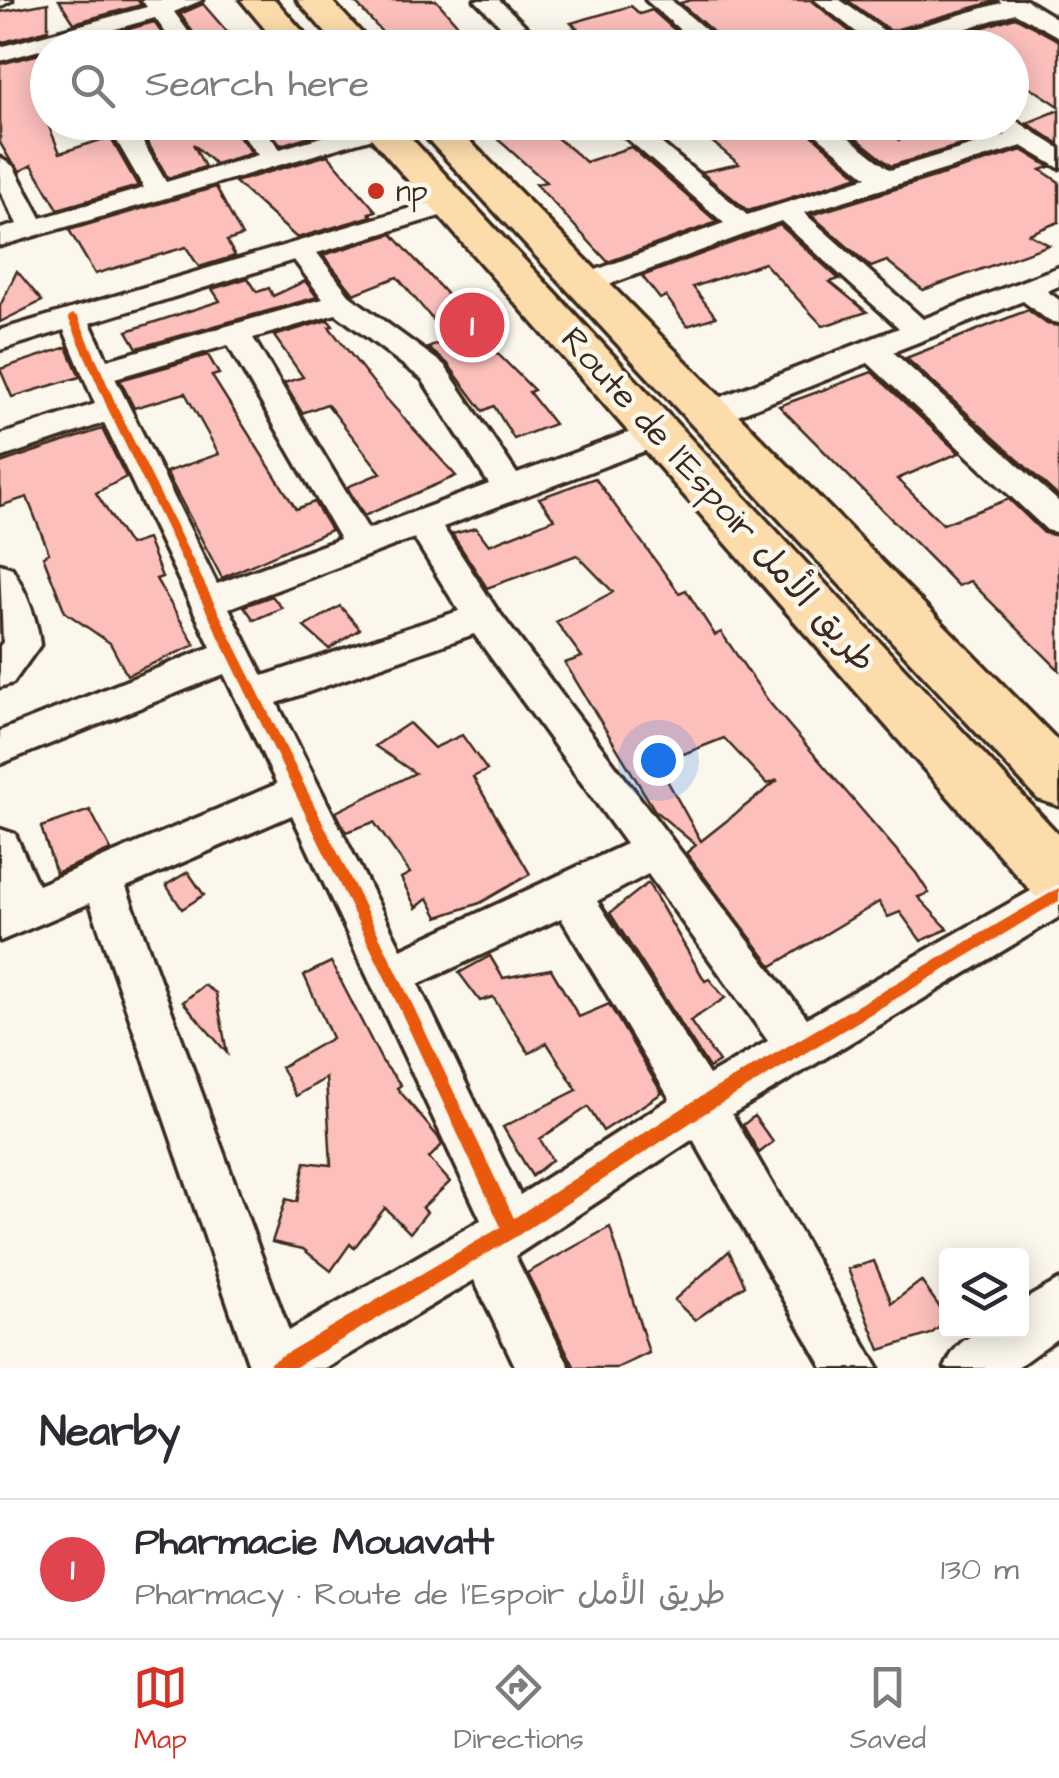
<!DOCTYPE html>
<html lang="en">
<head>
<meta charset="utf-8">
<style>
	body { margin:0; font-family:"Architects Daughter","Playpen Sans Arabic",sans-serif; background:#f2f2f3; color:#2b2b33 }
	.controls { position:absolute; right:30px; bottom:30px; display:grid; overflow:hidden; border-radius:10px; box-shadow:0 5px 25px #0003 }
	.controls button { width:90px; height:90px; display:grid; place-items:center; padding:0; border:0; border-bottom:2px solid #e1e1e2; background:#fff; color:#2b2b33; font:50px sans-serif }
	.you { position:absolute; left:658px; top:760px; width:35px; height:35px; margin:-25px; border:8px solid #fff; border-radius:50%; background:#1a73e8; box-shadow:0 0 0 15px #1a73e833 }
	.badge { display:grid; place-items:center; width:65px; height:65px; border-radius:50%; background:#d93025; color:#fff; font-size:32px; font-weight:700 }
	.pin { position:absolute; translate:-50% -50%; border:5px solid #fff; box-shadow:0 2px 10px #0006 }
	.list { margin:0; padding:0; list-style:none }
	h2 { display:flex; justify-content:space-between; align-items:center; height:130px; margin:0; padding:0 40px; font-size:42px }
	h2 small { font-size:32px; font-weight:400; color:#7c7c81 }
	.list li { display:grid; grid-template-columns:65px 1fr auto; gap:30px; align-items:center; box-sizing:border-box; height:140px; padding:0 40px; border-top:2px solid #e1e1e2 }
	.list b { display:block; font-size:38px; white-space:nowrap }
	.list p { margin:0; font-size:32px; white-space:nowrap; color:#7c7c81 }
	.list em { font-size:32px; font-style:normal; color:#7c7c81 }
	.icon { flex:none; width:55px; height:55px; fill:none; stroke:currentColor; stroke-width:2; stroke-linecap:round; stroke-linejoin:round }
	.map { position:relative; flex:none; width:1059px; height:1368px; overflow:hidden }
	.search { position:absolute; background:#fff; box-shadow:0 5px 25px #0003; left:30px; right:30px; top:30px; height:110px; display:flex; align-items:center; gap:25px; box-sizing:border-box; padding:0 35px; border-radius:55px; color:#7c7c81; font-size:38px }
	.sheet { height:270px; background:#fff }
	nav { display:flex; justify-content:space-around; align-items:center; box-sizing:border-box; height:140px; border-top:2px solid #e1e1e2; background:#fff; font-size:28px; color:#7c7c81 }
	nav a { display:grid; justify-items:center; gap:5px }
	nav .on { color:#d93025 }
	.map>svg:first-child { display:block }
	.building { fill:#fcbfbc; stroke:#3b2a1e; stroke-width:2.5; fill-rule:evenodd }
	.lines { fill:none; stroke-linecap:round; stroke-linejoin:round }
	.street-casing { stroke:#3b2a1e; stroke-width:7 }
	.highway-casing { stroke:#3b2a1e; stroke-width:7 }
	.street { fill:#fbf7ec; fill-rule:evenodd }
	.highway { fill:#fddcac; fill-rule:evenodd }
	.cycleway-casing { stroke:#fbf7ec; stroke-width:7 }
	.cycleway { fill:#e8590c; fill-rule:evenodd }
	.poi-dot { fill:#c8321e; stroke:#fbf7ec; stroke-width:4 }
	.labels { text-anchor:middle; stroke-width:9; stroke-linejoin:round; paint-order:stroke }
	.far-poi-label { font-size:30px; fill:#3b2a1e; stroke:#fbf7ec; text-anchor:start }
	.street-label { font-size:35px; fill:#3b2a1e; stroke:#fbf7ec }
</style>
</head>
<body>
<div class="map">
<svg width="1059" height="1368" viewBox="0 0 1059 1368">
	<rect width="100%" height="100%" fill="#fbf7ec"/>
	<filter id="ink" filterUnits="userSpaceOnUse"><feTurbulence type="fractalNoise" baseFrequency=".01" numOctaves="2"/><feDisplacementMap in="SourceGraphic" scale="20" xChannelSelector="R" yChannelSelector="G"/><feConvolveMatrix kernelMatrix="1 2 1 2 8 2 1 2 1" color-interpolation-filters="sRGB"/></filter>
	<g filter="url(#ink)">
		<g class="building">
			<polygon points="59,0 138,0 141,5 74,23"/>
			<polygon points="353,0 436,0 478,48 440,48 428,33 390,41"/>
			<polygon points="691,0 811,0 870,48 731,48 680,3"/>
			<polygon points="847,0 995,0 996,1 891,31"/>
			<polygon points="48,3 48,30 0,43 0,12"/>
			<polygon points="203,4 235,41 204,48 180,14"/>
			<polygon points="631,6 640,14 652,10 692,45 552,48 543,38 577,28 571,23"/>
			<polygon points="1015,17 1059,41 1059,106 1012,75 1012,48 918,48"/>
			<polygon points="154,22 166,39 138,48 126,48 122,43 89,48 85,41"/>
			<polygon points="48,52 48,124 60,153 110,137 138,186 58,209 32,165 20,171 10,160 0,143 0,64"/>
			<polygon points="1059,110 1059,144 1027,123"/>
			<polygon points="136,122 228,122 252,153 215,164 193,144 205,167 168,178"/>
			<polygon points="263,122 303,122 313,135 281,145"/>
			<polygon points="527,122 538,122 586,162 631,147 717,222 608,262 536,184 546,182 493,135"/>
			<polygon points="789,122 797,122 859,176 748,211 701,172 739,164 710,140 747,128 753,133"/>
			<polygon points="836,122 878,122 899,140 955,122 981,122 997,134 891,166"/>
			<polygon points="1022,150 1050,167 1041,170 1059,182 1059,222 1029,234 1049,245 923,290 887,261 871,267 811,215"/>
			<polygon points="328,155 376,211 369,213 372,216 297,238 235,182"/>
			<polygon points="216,187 242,236 227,241 235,256 199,267 186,247 95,274 69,230"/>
			<polygon points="780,225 839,279 830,282 867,312 823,326 764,263 693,287 716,317 687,326 666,296 660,299 642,276"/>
			<polygon points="392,234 450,298 444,300 534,390 529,392 554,424 514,439 494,406 483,411 447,363 428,348 449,339 397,277 354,294 323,255"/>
			<polygon points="17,271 42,301 0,322 0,306"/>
			<polygon points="248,278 257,292 269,288 273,296 305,281 317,297 137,348 127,331 220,301 212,289"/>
			<polygon points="1028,310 1047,324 1059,326 1059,497 906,358"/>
			<polygon points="328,320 333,326 329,327 384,396 456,476 364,516 347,487 381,473 327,404 302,413 284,383 303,377 274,336"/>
			<polygon points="67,347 80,377 12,397 0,369"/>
			<polygon points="208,355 219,374 212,376 296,509 314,502 331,530 222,578 166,472 219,454 185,393 134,408 120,380"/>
			<polygon points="872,372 959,453 897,479 943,524 1009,499 1044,533 1059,536 1059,670 970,581 958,586 779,406"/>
			<polygon points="102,429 126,477 96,493 129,545 147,539 162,577 156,579 195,645 127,675 110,643 65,612 43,556 49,553 27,497 0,506 0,463"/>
			<path d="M595,478L679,593L686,590L715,635L721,632L769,702L916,873L929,893L918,897L948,929L921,941L900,912L888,917L879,902L772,966L686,853L696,845L655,811L565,663L582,657L556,622L613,592L577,555L487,588L452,534L476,528L489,545L554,519L539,498ZM724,738L767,784L778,780L701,841L658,764Z"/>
			<polygon points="272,596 282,608 254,620 244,606"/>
			<polygon points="340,606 360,629 329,649 304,627"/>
			<polygon points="409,723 434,748 462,735 487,770 473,777 530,874 480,903 438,917 428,898 416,908 401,878 410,873 374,822 346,832 336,812 415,773 375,746"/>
			<polygon points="90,810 111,850 56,873 41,827"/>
			<polygon points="188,872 204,895 182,909 166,885"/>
			<polygon points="648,883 705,981 709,979 725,998 690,1021 719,1062 709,1068 610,913"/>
			<polygon points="490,956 503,978 551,969 579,1017 609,1004 662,1093 603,1131 588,1107 540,1139 552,1160 532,1176 503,1127 577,1090 547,1043 529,1053 493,997 480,1001 459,973"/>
			<polygon points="331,962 382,1061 401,1085 397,1088 438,1137 442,1145 429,1158 450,1182 422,1208 427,1212 410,1233 385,1208 354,1248 350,1244 331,1271 303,1249 272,1242 286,1199 297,1202 305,1162 331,1165 326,1078 296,1096 281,1067 332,1038 304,975"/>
			<polygon points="204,985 216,993 227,1053 183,1002"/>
			<polygon points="754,1116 773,1142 759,1153 743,1125"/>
			<polygon points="610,1227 649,1353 617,1368 575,1368 527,1273"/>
			<polygon points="729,1251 745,1285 695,1320 674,1300"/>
			<polygon points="874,1261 892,1303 921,1281 946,1316 946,1322 931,1334 880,1350 848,1269"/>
		</g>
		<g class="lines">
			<g class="street-casing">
				<g id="street">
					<polygon points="0,0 12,0 0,7"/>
					<polygon points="142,0 202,0 174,12 200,48 177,48 155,18 0,61 0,47 147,7"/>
					<polygon points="475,0 499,0 548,48 523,48"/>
					<polygon points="646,0 671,0 727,48 701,48"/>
					<polygon points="815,0 840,0 890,35 1001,3 999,0 1026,0 1059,20 1059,37 1015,13 904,48 877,48"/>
					<polygon points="1012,118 1059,148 1059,168 1022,146 804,213 923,319 1059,267 1059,286 1047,291 1059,300 1059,323 1049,321 1023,301 893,352 1059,502 1059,533 1047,530 868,363 720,422 709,425 698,422 693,414 698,406 899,328 781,221 594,290 574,290 570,284 574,278 724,223 608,122 636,122 747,215 867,177 801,122 829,122 890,170 1006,135 995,124 1012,122"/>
					<polygon points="106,122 131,122 166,182 258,155 232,122 258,122 280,149 373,122 390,123 394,128 390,133 0,246 0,229 17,224 0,191 0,158 13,166 41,218 144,188"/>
					<path d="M451,196L460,198L464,204L460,210L317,253L351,297L444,365L517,474L649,425L660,422L671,425L676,433L671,441L443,527L495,607L807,1018L1059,875V917L732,1114L878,1368H823L693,1139L515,1256L570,1368H516L474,1280L327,1368H250L90,903L0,941V829L15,834L38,885L277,784L224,674L0,764V731L211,647L104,423L0,458V435L95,404L64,330L0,350V330ZM294,260L323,299L107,360L90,323ZM336,314L422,379L489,484L368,529L253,338ZM228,345L340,539L217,584L115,378ZM414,538L459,611L263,676L229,608ZM474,634L626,844L401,949L277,703ZM292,815L481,1220L289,1331L126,887ZM648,874L768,1041L709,1075L597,901ZM561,918L670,1099L520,1195L418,984Z"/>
					<path d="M0,564L12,568C26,592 37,617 40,645L13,683L0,687V646L3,642Z"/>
					<path d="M1059,1280V1337L1016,1368H945C961,1329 984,1330 1022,1330V1301Z"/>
				</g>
			</g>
			<g class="highway-casing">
				<g id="highway">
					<polygon points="241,0 275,0 317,48 281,48"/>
					<polygon points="297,0 331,0 375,48 339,48"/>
					<polygon points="357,122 396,122 1059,835 1059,906 1037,898"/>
					<polygon points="412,122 451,122 1059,742 1059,806 1038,799"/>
				</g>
			</g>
			<use href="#street" class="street"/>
			<use href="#highway" class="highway"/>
			<g class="cycleway-casing">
				<polygon id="cycleway" points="73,314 78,317 118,409 396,970 514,1218 695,1100 1059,888 1059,901 707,1112 517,1236 294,1368 268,1368 271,1362 501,1227 386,980 108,409 68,317"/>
			</g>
			<use href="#cycleway" class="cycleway"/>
		</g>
	</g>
	<circle class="poi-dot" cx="376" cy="191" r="10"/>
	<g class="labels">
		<g class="far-poi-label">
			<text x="396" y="201">np</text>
		</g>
		<g class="street-label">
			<text transform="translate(719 499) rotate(48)" y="12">Route de l’Espoir طريق الأمل</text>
		</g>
	</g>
</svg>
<div class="controls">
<button><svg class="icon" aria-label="layers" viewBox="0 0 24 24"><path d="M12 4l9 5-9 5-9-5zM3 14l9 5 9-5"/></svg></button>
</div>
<div class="you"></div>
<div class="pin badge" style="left:472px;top:325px;background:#e0444e">1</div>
<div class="search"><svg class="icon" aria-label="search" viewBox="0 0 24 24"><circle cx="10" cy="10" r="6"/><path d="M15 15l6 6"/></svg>Search here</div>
</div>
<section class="sheet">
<h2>Nearby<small></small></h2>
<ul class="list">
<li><span class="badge" style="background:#e0444e">1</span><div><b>Pharmacie Mouavatt</b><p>Pharmacy · Route de l’Espoir طريق الأمل</p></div><em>130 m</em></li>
</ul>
</section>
<nav>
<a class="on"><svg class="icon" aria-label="map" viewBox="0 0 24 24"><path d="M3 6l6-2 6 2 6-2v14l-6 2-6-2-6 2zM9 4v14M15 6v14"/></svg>Map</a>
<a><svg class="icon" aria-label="directions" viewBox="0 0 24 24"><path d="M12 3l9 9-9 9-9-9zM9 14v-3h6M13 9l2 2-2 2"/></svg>Directions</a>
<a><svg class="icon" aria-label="saved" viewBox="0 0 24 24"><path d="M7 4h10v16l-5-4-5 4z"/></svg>Saved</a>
</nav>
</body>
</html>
